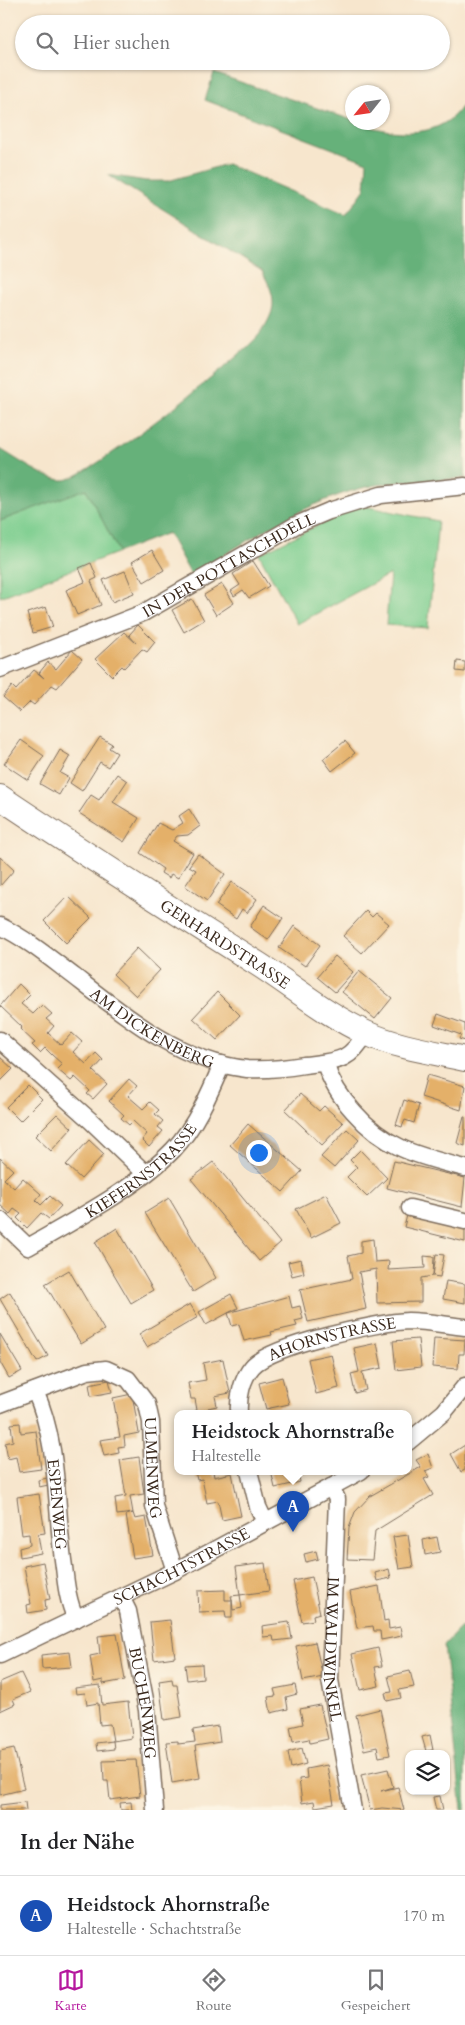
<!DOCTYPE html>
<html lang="de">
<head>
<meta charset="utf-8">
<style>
	body { margin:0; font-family:Cardo,serif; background:#f6f6f6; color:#202124 }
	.controls { position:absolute; right:15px; bottom:15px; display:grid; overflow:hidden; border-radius:10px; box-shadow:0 1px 4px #0004 }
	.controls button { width:45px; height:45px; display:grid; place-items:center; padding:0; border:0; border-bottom:1px solid #e0e0e0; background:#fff; color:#202124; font:25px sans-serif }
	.compass { position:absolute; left:345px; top:85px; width:45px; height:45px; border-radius:50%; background:#fff; box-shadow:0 1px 4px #0004; rotate:240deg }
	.you { position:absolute; left:258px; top:1152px; width:18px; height:18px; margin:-12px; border:4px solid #fff; border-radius:50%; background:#1a73e8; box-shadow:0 0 0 8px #1a73e833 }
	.badge { display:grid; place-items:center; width:32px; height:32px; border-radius:50%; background:#b5179e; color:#fff; font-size:16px; font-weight:700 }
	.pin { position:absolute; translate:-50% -41px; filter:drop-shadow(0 1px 2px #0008) }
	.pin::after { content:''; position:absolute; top:26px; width:18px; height:15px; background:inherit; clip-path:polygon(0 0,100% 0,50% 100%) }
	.popup { position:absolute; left:174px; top:1410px; width:238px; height:65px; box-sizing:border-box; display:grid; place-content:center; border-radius:10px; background:#fff; filter:drop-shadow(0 1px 4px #0005); font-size:16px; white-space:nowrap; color:#757577 }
	.popup b { font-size:19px; color:#202124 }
	.popup::after { content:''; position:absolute; left:50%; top:100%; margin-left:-10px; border:10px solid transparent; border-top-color:#fff }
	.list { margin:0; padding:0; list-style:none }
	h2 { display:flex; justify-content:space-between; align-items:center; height:65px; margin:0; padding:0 20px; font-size:21px }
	h2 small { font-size:16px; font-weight:400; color:#757577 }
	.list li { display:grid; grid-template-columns:32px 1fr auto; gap:15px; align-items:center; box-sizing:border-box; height:80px; padding:0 20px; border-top:1px solid #e0e0e0 }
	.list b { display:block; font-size:19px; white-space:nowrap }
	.list p { margin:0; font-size:16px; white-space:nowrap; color:#757577 }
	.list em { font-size:16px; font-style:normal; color:#757577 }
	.icon { flex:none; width:28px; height:28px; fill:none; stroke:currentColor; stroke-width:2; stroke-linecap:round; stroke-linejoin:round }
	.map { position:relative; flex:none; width:465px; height:1810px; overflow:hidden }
	.search { position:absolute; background:#fff; box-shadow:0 1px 4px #0004; left:15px; right:15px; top:15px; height:55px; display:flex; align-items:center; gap:12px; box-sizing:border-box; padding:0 18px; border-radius:28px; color:#757577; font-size:19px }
	.sheet { height:145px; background:#fff }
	nav { display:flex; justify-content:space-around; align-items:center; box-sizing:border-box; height:70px; border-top:1px solid #e0e0e0; background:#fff; font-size:14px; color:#757577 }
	nav a { display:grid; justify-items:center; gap:2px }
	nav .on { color:#b5179e }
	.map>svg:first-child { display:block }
	.green { fill:#7dce8f; stroke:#5c7c56 }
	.forest { fill:#66b17a; stroke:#506e4c }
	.building { fill:#e4b069 }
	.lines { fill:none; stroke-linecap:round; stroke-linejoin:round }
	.street-casing { stroke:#7d6c5b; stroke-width:19 }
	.secondary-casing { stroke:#7d6c5b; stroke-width:26 }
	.street { stroke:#fff; stroke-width:16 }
	.secondary { stroke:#fff; stroke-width:24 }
	.labels { text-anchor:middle; stroke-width:4; stroke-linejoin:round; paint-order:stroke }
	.street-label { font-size:16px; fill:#3b2a1e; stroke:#fcf5e5 }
</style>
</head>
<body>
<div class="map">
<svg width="465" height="1810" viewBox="0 0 465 1810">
	<rect width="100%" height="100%" fill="#fcf5e5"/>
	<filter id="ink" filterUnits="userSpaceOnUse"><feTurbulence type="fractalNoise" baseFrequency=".02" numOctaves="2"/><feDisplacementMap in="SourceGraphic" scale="10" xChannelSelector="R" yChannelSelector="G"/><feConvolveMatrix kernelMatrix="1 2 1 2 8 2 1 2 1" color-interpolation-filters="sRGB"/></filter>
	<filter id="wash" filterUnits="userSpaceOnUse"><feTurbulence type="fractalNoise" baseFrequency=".0096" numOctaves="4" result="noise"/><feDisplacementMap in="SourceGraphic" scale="20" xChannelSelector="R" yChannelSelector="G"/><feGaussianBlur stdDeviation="1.12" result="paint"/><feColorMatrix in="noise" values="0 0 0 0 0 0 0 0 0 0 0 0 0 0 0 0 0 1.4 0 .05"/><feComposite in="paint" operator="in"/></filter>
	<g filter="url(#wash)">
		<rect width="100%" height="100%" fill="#f7e6cd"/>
		<g class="green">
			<polygon points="86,488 119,552 0,597 0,521"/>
			<polygon points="359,505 438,521 428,628 386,625 390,574 297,624 259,554"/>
		</g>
		<g class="forest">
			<path d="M214,73L352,120V122C361,122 367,126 375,128C409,136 448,135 465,100V478C431,481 395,480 362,488C300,504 245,543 191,575L168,533L119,552L86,489L0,521V449C16,458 47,481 65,480C89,477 238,360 257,337C263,331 270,318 272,311C276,296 268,283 262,271L108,175L146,181H168L227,164L346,215L365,189L367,162L205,100Z"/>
			<polygon points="462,1626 465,1650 465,1810 462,1810 444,1645"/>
		</g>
		<g id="blocks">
			<g class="building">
				<polygon points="152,550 164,570 144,582 132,562"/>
				<polygon points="253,561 269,586 249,598 243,590 234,596 231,591 240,585 233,574"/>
				<polygon points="91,563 97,578 91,581 101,605 77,615 66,590 85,582 79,568"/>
				<polygon points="125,571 134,593 112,602 103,580"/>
				<polygon points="222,584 234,603 216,615 204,595"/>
				<polygon points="192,599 204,620 184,632 172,610"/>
				<polygon points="46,607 53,627 33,633 27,613"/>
				<polygon points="138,625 155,642 147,652 142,649 124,668 122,666 112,676 95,659 124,632 136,643 129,635"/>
				<polygon points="72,650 82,659 57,688 52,685 34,705 30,702 20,712 3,697 12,686 16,690 34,670 44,678 39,673 48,662 56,669"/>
				<polygon points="457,661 465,662 465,672 456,671"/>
				<polygon points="100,737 112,744 109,748 117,753 108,767 100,762 82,791 70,783"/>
				<polygon points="21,740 44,756 28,780 4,764"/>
				<polygon points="345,741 355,753 332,771 323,759"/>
				<polygon points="60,750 70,756 60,773 69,778 59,795 40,784"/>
				<polygon points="117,774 127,781 113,802 139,818 124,842 79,813 91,795 99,800"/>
				<polygon points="189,809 200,826 188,835 177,836 173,841 193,853 178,878 171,874 169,878 161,873 163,869 140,853 158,823 172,830 183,823 179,816"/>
				<polygon points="198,854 225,874 207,901 185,886 196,870 189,866"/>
				<polygon points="0,857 14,870 0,886"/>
				<polygon points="232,882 257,899 247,913 242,909 236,919 216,905"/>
				<polygon points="68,896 91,918 66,943 44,921"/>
				<polygon points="264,905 283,918 268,940 250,927"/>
				<polygon points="366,911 372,917 376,913 389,924 362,953 343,936"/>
				<polygon points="294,926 320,945 305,966 279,948"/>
				<polygon points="137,948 160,970 136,996 113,974"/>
				<polygon points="335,956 353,972 335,992 317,977"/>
				<polygon points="359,971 392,998 375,1019 342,992"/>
				<polygon points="19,984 30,995 21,1004 33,1014 42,1005 52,1014 46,1019 54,1026 48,1033 61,1045 72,1033 82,1042 73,1052 86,1064 96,1053 103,1060 93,1071 107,1084 93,1099 87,1094 90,1091 75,1077 71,1081 57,1069 62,1064 52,1055 45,1048 40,1053 32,1045 35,1043 20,1029 22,1027 0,1006"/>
				<polygon points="217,992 240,1015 217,1040 193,1018"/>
				<polygon points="438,1014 465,1024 465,1041 459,1039 461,1035 434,1025"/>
				<polygon points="0,1057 13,1069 0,1082"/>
				<polygon points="427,1075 465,1086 461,1110 421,1097"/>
				<polygon points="129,1079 137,1086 128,1096 143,1109 150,1102 159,1110 155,1114 163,1121 158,1127 163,1131 149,1147 142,1140 147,1134 133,1121 129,1125 121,1118 124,1115 109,1101"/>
				<polygon points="28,1085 42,1099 20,1121 6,1107"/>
				<polygon points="300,1094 319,1111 324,1106 343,1123 322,1145 285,1110"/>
				<polygon points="404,1100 419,1105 414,1123 405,1120 402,1127 396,1125"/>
				<polygon points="57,1114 72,1128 51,1151 35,1136"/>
				<polygon points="464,1117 465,1117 465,1146 457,1143"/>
				<polygon points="248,1124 302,1171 283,1192 230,1145"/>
				<polygon points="347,1129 359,1140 334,1168 321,1157"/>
				<polygon points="89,1140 104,1154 81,1179 66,1165"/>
				<polygon points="360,1150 387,1178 367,1197 347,1177 357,1167 350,1160"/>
				<polygon points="0,1158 13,1170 4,1179 14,1188 23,1178 41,1194 36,1200 41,1205 50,1196 61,1206 49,1219 41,1213 27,1228 17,1218 21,1214 14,1209 10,1214 0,1205"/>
				<polygon points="394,1161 465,1178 462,1207 387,1188"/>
				<polygon points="213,1162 280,1243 259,1261 191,1179"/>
				<polygon points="326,1194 341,1223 311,1238 296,1209"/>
				<polygon points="169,1198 216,1278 193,1292 145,1213"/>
				<polygon points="407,1215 465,1229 465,1242 404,1227"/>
				<polygon points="117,1228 153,1290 131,1303 95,1242"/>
				<polygon points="373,1239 375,1262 389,1261 388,1270 425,1268 424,1256 434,1257 433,1276 421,1278 421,1302 377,1303 376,1269 365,1271 359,1272 366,1309 308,1322 300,1290 352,1279 348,1256 361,1253 361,1241"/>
				<polygon points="436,1254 444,1255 440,1277 433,1276"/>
				<polygon points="301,1259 304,1273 292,1276 288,1262"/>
				<polygon points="69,1270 104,1330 81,1344 45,1284"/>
				<polygon points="446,1281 465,1284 465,1303 443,1299"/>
				<polygon points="10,1292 48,1356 37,1362 0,1299"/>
				<polygon points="231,1294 238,1308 228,1313 289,1296 292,1308 300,1306 303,1319 295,1321 297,1326 271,1332 272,1335 244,1341 239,1324 232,1326 228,1313 206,1325 199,1312"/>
				<polygon points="190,1304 198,1317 147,1347 139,1334"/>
				<polygon points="0,1334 22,1371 9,1378 0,1362"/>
				<polygon points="434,1338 465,1340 464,1354 459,1354 458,1369 432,1367"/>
				<polygon points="418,1339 421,1367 396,1370 393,1341"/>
				<polygon points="377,1343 382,1368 362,1372 366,1390 355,1393 351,1374 359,1372 354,1348"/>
				<polygon points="331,1354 339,1388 316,1394 308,1359"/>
				<polygon points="223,1359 230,1393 215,1396 217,1406 208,1408 209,1413 196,1413 195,1411 197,1410 195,1399 191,1399 188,1383 206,1380 203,1363"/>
				<polygon points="282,1377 289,1404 266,1409 259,1383"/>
				<polygon points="109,1380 112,1392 91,1396 89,1384"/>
				<polygon points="132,1394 139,1433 124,1436 125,1446 118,1447 119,1453 104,1456 100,1440 120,1437 113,1398"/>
				<polygon points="20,1423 21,1433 36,1431 41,1469 19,1472 16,1457 8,1459 5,1443 13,1441 11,1424"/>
				<polygon points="465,1445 465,1470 461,1472 451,1454"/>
				<polygon points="428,1454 433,1468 425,1471 429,1477 424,1479 433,1495 375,1531 372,1560 347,1559 349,1528 355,1512 370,1496 421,1467 416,1460"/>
				<polygon points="139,1457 144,1494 130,1496 133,1513 117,1515 115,1498 126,1496 120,1460"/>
				<polygon points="195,1471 213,1471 214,1477 232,1473 241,1516 222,1520 218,1501 207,1503 202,1479 197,1480"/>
				<polygon points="271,1471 298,1471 300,1482 275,1488"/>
				<polygon points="52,1477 53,1484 39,1487 38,1480"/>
				<polygon points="39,1494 45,1533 38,1534 41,1553 20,1557 19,1548 30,1545 29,1534 22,1535 17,1497"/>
				<polygon points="133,1513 135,1519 146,1517 153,1555 133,1558 126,1515"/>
				<polygon points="408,1535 413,1567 399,1569 393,1537"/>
				<polygon points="437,1537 440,1552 425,1555 423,1540"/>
				<polygon points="316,1551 318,1559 306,1562 304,1554"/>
				<polygon points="43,1562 50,1599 45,1600 46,1610 28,1613 27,1605 31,1604 24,1566"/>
				<polygon points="265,1563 269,1591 240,1595 236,1567"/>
				<polygon points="389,1569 391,1578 377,1581 375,1573"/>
				<polygon points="312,1577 320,1613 313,1615 314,1620 302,1622 293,1581"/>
				<polygon points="379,1586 384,1621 388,1620 389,1629 400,1627 402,1636 381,1640 380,1631 374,1631 373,1626 357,1628 350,1592"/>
				<polygon points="225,1590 225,1600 232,1600 231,1596 240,1595 242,1608 233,1610 232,1600 232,1618 226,1618 225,1611 199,1612 198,1591"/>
				<polygon points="170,1620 175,1657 154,1660 150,1622"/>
				<polygon points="289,1622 292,1639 274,1641 273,1636 263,1637 262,1626"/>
				<polygon points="117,1634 125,1680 103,1684 103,1680 94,1682 90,1656 100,1654 98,1636"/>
				<polygon points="315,1642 323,1677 303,1681 296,1646"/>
				<polygon points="378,1648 382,1666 375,1667 379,1686 360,1690 352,1654"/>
				<polygon points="70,1652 72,1667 42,1669 41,1655"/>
				<polygon points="202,1664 203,1678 187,1680 185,1665"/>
				<polygon points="410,1671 414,1687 399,1690 401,1698 387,1701 385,1693 392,1692 388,1676"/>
				<polygon points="21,1673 30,1692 13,1699 15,1704 0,1711 0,1682"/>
				<polygon points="172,1679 173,1685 177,1685 182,1717 164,1720 159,1681"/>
				<polygon points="100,1685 102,1705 128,1702 132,1738 113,1741 110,1724 100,1725 98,1703 87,1705 85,1693 76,1694 75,1688"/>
				<polygon points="295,1685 297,1694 286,1697 288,1709 271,1713 268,1697 276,1696 274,1689"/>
				<polygon points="320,1705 328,1739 310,1743 309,1739 293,1742 290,1727 303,1724 300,1709"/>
				<polygon points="380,1709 390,1755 379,1757 377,1747 364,1750 356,1715"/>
				<polygon points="218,1726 220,1742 195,1746 200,1778 172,1783 166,1742 178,1741 178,1744 195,1742 193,1730"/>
				<polygon points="430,1735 433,1750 426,1751 422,1737"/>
				<polygon points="113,1741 114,1749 97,1751 96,1743"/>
				<polygon points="14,1748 24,1789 0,1795 0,1751"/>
				<polygon points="302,1748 306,1764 291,1768 288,1752"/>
				<polygon points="136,1760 140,1796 110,1800 108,1781 104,1781 103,1761"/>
				<polygon points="327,1765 334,1804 315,1807 314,1801 302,1803 299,1779 307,1778 306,1769"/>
				<polygon points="388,1769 393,1787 381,1791 398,1787 404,1810 382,1808 370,1810 361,1775"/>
				<polygon points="440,1796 443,1810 436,1810 433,1797"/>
				<polygon points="25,1802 26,1810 0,1810 0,1805"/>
				<polygon points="131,1802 132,1810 121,1810 120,1803"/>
			</g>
		</g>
	</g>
	<g filter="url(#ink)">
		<use href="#blocks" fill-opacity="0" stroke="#7d6c5b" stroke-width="1"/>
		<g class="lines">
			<g class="street-casing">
				<g id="street">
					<path id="s1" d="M0,669L143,613L296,525L329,511L381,495L465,486"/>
					<path id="s2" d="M0,926C27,939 51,959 75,977C125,1016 181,1062 247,1069C265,1070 286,1068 304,1065C336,1061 349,1063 366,1033"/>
					<polyline points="0,1040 91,1121 145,1173"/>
					<path d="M325,1063C331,1083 340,1097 354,1112C386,1149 419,1156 465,1168"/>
					<polyline points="410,1208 465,1221"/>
					<path id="s3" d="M0,1220L28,1247C75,1220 136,1188 173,1150C195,1127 210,1093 222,1064"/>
					<path id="s4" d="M35,1391C60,1446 55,1508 64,1567C66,1585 68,1602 76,1619"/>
					<path id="s5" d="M0,1404L87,1371L106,1369L128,1379L147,1404L151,1422L154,1506L175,1571"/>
					<path id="s6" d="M239,1413C238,1397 242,1379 252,1367C270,1345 379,1322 408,1321C427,1321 446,1325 465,1327"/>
					<polyline points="408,1442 444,1412 465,1386"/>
					<polyline points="249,1471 258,1507 265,1522"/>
					<path id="s7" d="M331,1487L337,1499L330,1680L353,1810"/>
					<path id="s8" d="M121,1597L128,1611L147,1710L155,1810"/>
					<path id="s9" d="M0,1655L175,1571L361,1471"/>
				</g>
			</g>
			<g class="secondary-casing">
				<g id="secondary">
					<path id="s10" d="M0,797C85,854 171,909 258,964C294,987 327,1015 366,1033C397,1047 432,1052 465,1059"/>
				</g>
			</g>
			<use href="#street" class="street"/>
			<use href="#secondary" class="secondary"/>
		</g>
	</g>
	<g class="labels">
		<g class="street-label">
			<text dy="6" stroke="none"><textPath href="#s1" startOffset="252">IN DER POTTASCHDELL</textPath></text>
			<text dy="6" stroke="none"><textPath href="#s10" startOffset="269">GERHARDSTRASSE</textPath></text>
			<text dy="6" stroke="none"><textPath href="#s2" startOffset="184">AM DICKENBERG</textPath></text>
			<text dy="6" stroke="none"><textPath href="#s3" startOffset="176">KIEFERNSTRASSE</textPath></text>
			<text dy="6" stroke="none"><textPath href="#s6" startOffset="135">AHORNSTRASSE</textPath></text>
			<text dy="6" stroke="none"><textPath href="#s5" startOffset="232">ULMENWEG</textPath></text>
			<text dy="6" stroke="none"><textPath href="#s4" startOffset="116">ESPENWEG</textPath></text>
			<text dy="6" stroke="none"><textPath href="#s9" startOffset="202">SCHACHTSTRASSE</textPath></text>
			<text dy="6" stroke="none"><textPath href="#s7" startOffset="164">IM WALDWINKEL</textPath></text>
			<text dy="6" stroke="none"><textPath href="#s8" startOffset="109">BUCHENWEG</textPath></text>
		</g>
	</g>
</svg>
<div class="controls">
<button><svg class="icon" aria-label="layers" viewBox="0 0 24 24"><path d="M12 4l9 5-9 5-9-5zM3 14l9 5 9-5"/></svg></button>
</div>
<svg class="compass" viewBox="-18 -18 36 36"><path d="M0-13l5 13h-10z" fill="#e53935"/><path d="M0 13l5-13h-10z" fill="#757577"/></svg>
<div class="you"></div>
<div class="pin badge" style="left:293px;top:1532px;background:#1a4fb4">A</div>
<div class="popup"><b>Heidstock Ahornstraße</b>Haltestelle</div>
<div class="search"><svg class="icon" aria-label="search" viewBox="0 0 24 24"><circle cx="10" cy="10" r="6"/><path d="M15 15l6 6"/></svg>Hier suchen</div>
</div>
<section class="sheet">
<h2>In der Nähe<small></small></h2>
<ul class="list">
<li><span class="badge" style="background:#1a4fb4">A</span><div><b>Heidstock Ahornstraße</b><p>Haltestelle · Schachtstraße</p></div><em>170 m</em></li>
</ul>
</section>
<nav>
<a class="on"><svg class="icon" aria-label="map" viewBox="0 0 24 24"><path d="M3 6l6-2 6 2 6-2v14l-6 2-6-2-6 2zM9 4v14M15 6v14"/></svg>Karte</a>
<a><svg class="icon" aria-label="directions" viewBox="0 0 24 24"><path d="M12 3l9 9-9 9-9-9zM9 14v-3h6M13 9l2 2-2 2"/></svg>Route</a>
<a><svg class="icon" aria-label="saved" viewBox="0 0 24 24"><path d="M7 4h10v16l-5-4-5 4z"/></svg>Gespeichert</a>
</nav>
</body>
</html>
